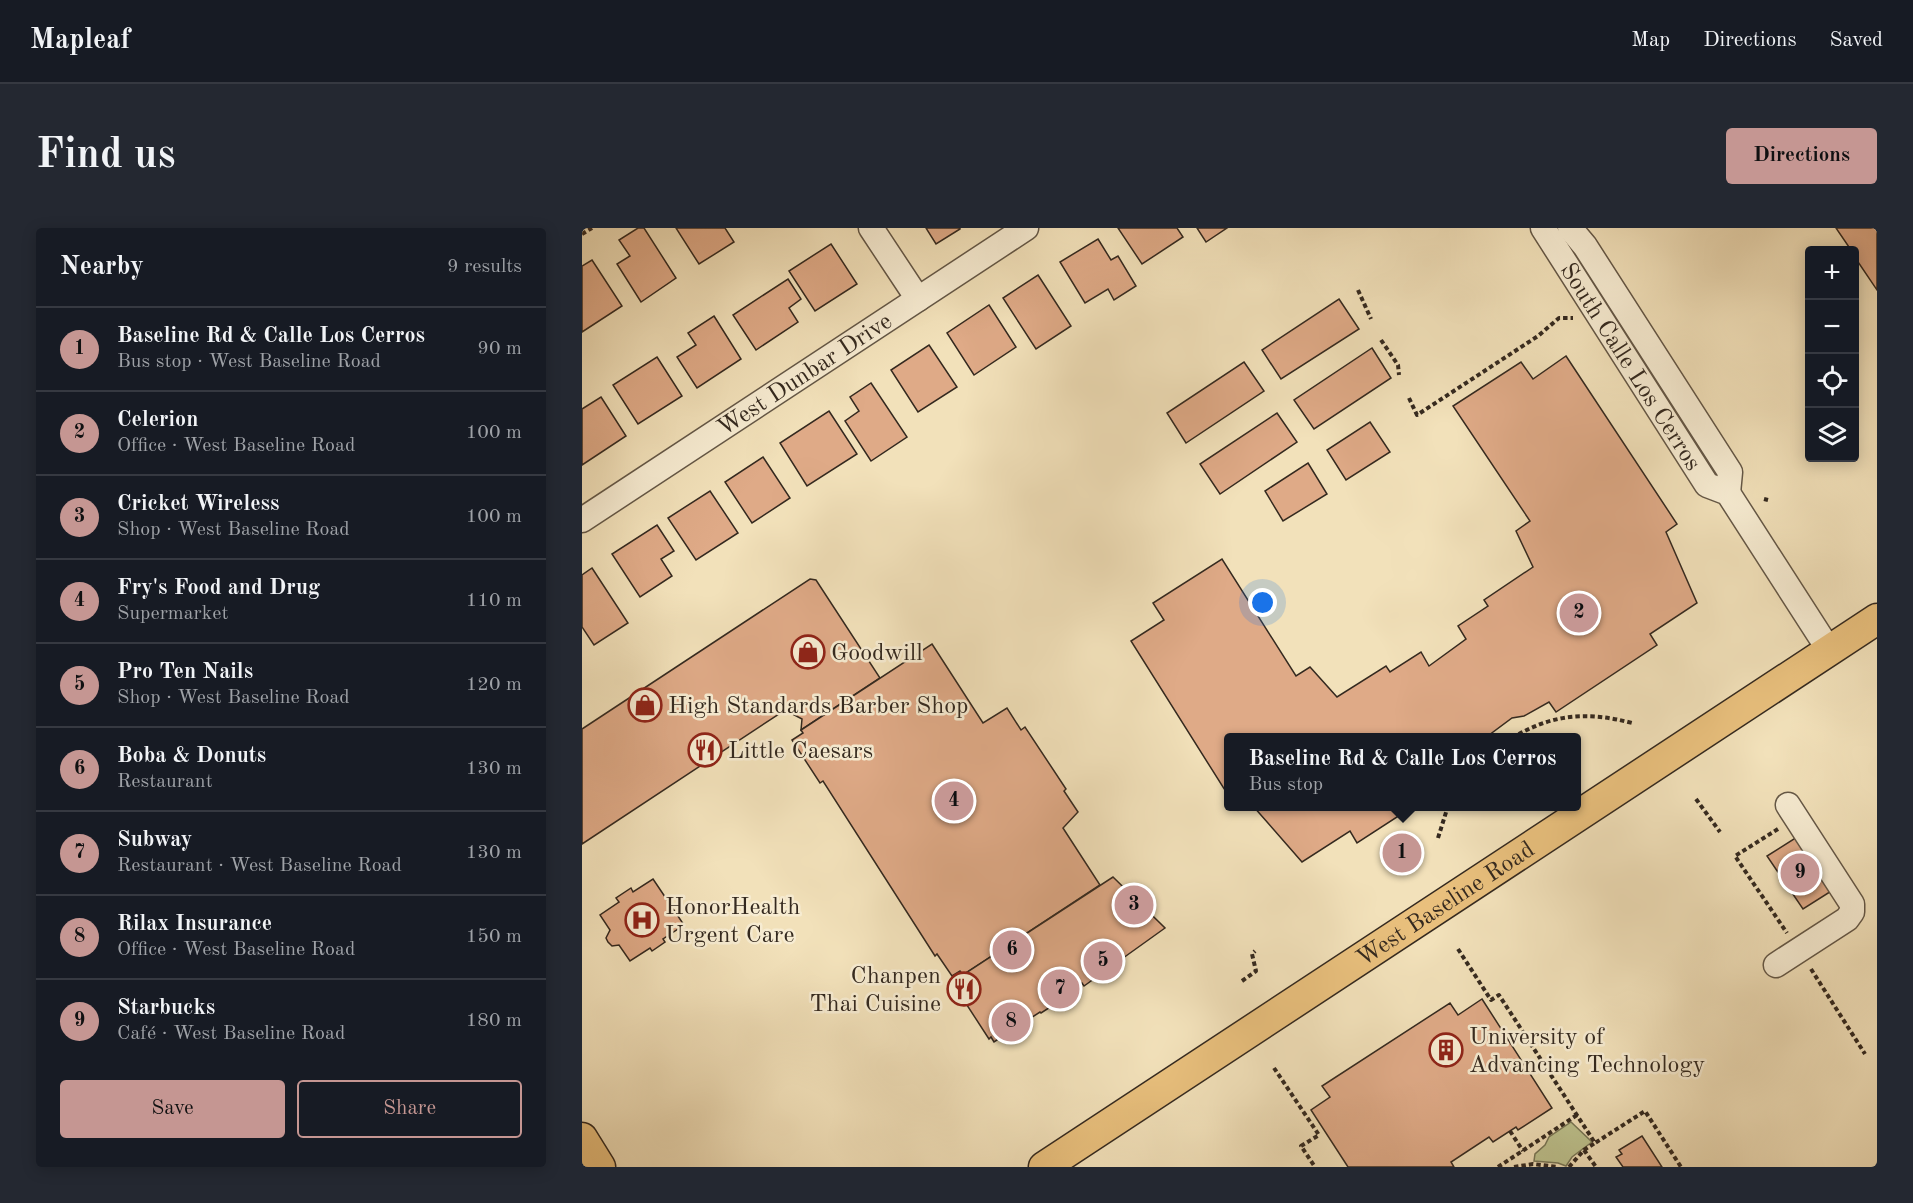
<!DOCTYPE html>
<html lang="en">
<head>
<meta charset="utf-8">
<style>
	body { margin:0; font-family:"Old Standard TT",serif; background:#242831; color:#f1f3f6 }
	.controls { position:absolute; right:18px; top:18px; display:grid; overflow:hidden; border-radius:6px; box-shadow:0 3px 15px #0003 }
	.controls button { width:54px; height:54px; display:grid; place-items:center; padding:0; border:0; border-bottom:2px solid #363941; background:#171b24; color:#f1f3f6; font:30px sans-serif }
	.you { position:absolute; left:681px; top:375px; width:21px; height:21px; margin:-15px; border:4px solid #fff; border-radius:50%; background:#1a73e8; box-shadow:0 0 0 9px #1a73e833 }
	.badge { display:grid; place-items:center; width:39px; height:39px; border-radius:50%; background:#c59692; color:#111; font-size:20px; font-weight:700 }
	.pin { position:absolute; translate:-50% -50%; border:3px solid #fff; box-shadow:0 2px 6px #0006 }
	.popup { position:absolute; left:642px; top:505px; width:357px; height:78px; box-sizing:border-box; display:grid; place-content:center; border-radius:6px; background:#171b24; filter:drop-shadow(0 2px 4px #0005); font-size:20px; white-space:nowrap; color:#9ea1a6 }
	.popup b { font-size:22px; color:#f1f3f6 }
	.popup::after { content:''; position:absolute; left:50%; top:100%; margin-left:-12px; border:12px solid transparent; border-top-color:#171b24 }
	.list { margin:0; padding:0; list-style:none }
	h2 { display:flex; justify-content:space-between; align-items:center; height:78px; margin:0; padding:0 24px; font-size:26px }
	h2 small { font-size:20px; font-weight:400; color:#9ea1a6 }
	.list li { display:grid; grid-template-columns:39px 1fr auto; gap:18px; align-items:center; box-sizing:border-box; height:84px; padding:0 24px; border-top:2px solid #363941 }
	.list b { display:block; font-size:22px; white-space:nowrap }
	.list p { margin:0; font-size:20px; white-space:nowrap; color:#9ea1a6 }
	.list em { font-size:20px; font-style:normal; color:#9ea1a6 }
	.actions { display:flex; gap:12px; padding:18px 24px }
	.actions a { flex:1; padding:14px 0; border:2px solid #c59692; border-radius:6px; text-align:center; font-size:21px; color:#c59692 }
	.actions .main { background:#c59692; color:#111 }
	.icon { flex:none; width:33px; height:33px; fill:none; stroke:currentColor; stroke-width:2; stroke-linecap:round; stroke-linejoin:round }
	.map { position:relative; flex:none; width:1295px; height:939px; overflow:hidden; border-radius:6px }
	header { display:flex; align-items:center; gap:36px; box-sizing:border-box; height:84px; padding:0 30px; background:#171b24; border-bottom:2px solid #363941 }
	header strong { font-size:28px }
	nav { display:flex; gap:33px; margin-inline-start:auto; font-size:21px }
	.intro { display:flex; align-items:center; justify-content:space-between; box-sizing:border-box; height:144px; padding:0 36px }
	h1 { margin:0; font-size:42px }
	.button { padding:15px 27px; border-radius:6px; background:#c59692; color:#111; font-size:21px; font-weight:700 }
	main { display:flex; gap:36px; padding:0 36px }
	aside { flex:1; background:#171b24; border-radius:6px; box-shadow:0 3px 15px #0003 }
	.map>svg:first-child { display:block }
	.green { fill:#bdc28e; stroke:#787656; stroke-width:1.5 }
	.building { fill:#dfaa87; stroke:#34291f; stroke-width:1.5 }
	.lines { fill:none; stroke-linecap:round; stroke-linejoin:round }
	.minor-casing { stroke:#645746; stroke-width:27 }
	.major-casing { stroke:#34291f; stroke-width:33 }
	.path { stroke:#34291f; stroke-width:4; stroke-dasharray:4.5 3; stroke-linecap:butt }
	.minor { stroke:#f7ecd2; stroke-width:24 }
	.major { stroke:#e9c07d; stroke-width:30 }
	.labels { text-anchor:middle; stroke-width:5; stroke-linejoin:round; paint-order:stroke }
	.street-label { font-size:24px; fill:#34291f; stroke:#f7ecd2 }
	.poi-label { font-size:24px; fill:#34291f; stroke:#f7ecd2; text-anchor:start }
</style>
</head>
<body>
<header>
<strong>Mapleaf</strong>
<nav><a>Map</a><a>Directions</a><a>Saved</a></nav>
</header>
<div class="intro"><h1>Find us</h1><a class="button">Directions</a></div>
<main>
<aside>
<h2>Nearby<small>9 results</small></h2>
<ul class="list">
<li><span class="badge">1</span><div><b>Baseline Rd &amp; Calle Los Cerros</b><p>Bus stop · West Baseline Road</p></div><em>90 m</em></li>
<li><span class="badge">2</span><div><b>Celerion</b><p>Office · West Baseline Road</p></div><em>100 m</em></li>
<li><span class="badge">3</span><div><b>Cricket Wireless</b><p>Shop · West Baseline Road</p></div><em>100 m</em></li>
<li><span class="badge">4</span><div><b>Fry's Food and Drug</b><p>Supermarket</p></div><em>110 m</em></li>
<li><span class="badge">5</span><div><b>Pro Ten Nails</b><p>Shop · West Baseline Road</p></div><em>120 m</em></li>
<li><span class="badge">6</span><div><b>Boba &amp; Donuts</b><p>Restaurant</p></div><em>130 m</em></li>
<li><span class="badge">7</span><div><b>Subway</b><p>Restaurant · West Baseline Road</p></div><em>130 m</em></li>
<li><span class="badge">8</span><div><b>Rilax Insurance</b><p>Office · West Baseline Road</p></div><em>150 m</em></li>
<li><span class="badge">9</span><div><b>Starbucks</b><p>Café · West Baseline Road</p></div><em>180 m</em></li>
</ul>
<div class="actions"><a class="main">Save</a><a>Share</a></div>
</aside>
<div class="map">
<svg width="1295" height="939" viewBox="0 0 1295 939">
	<rect width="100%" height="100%" fill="#f2e1ba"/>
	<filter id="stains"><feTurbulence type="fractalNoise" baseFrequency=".00333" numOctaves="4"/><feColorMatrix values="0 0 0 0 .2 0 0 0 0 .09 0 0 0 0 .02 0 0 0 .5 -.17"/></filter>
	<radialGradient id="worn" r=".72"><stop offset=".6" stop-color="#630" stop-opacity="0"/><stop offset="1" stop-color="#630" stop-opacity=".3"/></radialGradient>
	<polygon class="green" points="989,894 1010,914 990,929 984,938 976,935 952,933 953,926 963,917 967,909"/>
	<g class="building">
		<polygon points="56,0 62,0 94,50 59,74 35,36 48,28 37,12"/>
		<polygon points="94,0 143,0 152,14 117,36"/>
		<polygon points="344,0 378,0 378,1 354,16"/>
		<polygon points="536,0 595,0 601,9 560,36"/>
		<polygon points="615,0 645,0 624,14"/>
		<polygon points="1254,0 1295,0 1295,62 1272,28 1272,22 1269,22"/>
		<polygon points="516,11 529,32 536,28 554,58 532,72 526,61 503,75 478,34"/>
		<polygon points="249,16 275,56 233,83 207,43"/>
		<polygon points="10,32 40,78 0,104 0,38"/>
		<polygon points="456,47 489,98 454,121 421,70"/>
		<polygon points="206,51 219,71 207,80 216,94 174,122 151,87"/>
		<polygon points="757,71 777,101 699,151 680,122"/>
		<polygon points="407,77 434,119 392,147 365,105"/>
		<polygon points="132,88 159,131 115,160 95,129 114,117 106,105"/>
		<polygon points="347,117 375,159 336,184 309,142"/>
		<polygon points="790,120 809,150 732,201 712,172"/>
		<polygon points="984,128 1095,296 1084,304 1115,375 1068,406 1075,417 974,484 967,474 942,488 930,490 903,510 646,510 646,567 549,413 582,392 571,375 640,331 714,448 728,439 755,469 804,438 808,444 839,424 847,438 884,411 876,398 906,378 902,372 951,339 934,303 948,293 871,178 939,134 951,151"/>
		<polygon points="75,129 100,168 56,196 31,157"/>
		<polygon points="662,134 682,163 604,215 585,185"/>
		<polygon points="289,155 325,209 289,233 263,193 277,183 268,169"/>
		<polygon points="19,169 44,208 0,237 0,181"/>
		<polygon points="247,183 275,226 225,258 198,215"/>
		<polygon points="695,185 715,214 638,266 618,236"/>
		<polygon points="788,194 808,224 764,252 745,222"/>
		<polygon points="181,229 208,270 170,295 143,254"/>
		<polygon points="726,235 745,266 701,293 683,263"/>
		<polygon points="128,263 156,305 114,332 86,290"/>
		<polygon points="75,297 92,323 79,331 90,348 58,369 30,326"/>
		<polygon points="10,340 46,395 12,417 0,399 0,347"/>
		<polygon points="228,351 234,352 298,450 219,502 220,491 203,482 0,616 0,501"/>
		<polygon points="350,416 401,495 425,480 439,502 443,499 484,561 482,563 496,584 481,600 518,657 381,747 378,743 370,748 355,726 353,728 241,553 238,555 210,512 221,505 219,502"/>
		<polygon points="671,578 832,578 775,615 768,603 720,634"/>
		<polygon points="1215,609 1251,662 1221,681 1185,628"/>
		<polygon points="827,616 832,624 816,634 811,626"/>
		<polygon points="531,649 583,700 502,758 500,755 480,768 481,771 459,785 458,784 412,814 409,809 407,811 370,754"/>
		<polygon points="71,651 102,697 81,711 83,714 70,723 68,720 48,733 37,717 30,718 26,714 24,710 28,702 18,687 37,674 34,670 49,660 51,664"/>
		<polygon points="900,771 970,880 936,902 934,899 911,914 907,909 869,934 872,939 766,939 729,882 748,869 740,858 868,775 876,787"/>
		<polygon points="1060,908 1080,939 1041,939 1034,929 1040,926 1037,922"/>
	</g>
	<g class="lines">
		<g class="minor-casing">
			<g id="minor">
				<polyline points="289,0 336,71"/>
				<path id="s1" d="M961,0L1125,257L1146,265L1247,422"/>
				<polyline points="988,0 1003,18 1148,244 1146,265"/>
				<path id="s2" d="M0,292L444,0"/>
				<polyline points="1194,737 1265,691 1270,684 1270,676 1206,577"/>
			</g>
		</g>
		<g class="major-casing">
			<g id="major">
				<polyline points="0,910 18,939"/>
				<path id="s3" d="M462,939L1295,391"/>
			</g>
		</g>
		<g class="path">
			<polyline points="0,6 10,0"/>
			<polyline points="776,62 789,91"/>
			<polyline points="799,112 816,137 817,147"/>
			<polyline points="827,170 835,187 956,108 977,90 991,90"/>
			<polyline points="1182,271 1186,272"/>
			<path d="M930,510C970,486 1005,483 1050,495"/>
			<polyline points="1114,571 1138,604"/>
			<polyline points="1196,601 1153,628 1205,705"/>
			<polyline points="856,610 866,578"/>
			<polyline points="876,721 909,772 917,767 1013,915 1063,883 1099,939"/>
			<polyline points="1229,741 1283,826"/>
			<polyline points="660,753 674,743 670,726 673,723"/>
			<polyline points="692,840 737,907 719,918 733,939"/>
			<polyline points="928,903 941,923"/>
			<polyline points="1002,922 1014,939"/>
			<polyline points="916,939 995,887"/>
			<polyline points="932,939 951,936 976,939"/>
			<polyline points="987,939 1002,922 1013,915"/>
		</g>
		<use href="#minor" class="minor"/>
		<use href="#major" class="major"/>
	</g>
	<defs>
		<g id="shop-ring" transform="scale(1.725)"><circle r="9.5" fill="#f7ecd2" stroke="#8f2418" stroke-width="1.5"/><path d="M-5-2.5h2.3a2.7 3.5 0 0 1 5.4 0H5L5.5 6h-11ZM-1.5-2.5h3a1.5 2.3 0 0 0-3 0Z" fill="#8f2418"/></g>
		<g id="restaurant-ring" transform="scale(1.725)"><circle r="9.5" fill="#f7ecd2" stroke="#8f2418" stroke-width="1.5"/><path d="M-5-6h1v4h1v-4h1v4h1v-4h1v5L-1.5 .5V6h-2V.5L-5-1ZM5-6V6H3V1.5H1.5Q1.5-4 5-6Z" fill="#8f2418"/></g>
		<g id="hospital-ring" transform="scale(1.725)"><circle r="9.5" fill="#f7ecd2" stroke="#8f2418" stroke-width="1.5"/><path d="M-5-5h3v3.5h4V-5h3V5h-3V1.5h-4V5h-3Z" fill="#8f2418"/></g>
		<g id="building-ring" transform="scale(1.725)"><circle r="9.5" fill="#f7ecd2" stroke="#8f2418" stroke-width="1.5"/><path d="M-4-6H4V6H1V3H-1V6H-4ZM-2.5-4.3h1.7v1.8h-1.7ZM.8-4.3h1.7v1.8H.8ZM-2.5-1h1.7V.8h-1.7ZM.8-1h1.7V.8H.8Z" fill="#8f2418"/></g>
	</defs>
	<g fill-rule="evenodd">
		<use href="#shop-ring" x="226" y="424"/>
		<use href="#shop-ring" x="63" y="477"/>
		<use href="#restaurant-ring" x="123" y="522"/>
		<use href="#hospital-ring" x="60" y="692"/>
		<use href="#restaurant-ring" x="382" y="761"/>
		<use href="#building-ring" x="864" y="822"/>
	</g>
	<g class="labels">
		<g class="street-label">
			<text dy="8" stroke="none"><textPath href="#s1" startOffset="164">South Calle Los Cerros</textPath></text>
			<text dy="8" stroke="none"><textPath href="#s2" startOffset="266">West Dunbar Drive</textPath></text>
			<text dy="8" stroke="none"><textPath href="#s3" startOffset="480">West Baseline Road</textPath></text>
		</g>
		<g class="poi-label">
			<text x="249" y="432">Goodwill</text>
			<text x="86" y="485">High Standards Barber Shop</text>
			<text x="146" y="530">Little Caesars</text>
			<text x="83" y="686">HonorHealth<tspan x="83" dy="28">Urgent Care</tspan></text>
			<text x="359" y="755" text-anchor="end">Chanpen<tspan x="359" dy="28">Thai Cuisine</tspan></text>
			<text x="887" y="816">University of<tspan x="887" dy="28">Advancing Technology</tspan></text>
		</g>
	</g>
	<rect width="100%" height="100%" filter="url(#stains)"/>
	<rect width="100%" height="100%" fill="url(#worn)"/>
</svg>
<div class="controls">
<button>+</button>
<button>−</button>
<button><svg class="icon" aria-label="locate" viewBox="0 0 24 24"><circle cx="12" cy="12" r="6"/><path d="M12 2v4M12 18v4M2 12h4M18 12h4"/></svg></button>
<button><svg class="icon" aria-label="layers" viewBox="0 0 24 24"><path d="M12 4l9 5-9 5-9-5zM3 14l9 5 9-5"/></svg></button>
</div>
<div class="you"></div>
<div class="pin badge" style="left:820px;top:625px">1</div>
<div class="popup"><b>Baseline Rd &amp; Calle Los Cerros</b>Bus stop</div>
<div class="pin badge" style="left:997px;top:385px">2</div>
<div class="pin badge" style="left:552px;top:677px">3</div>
<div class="pin badge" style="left:372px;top:573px">4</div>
<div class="pin badge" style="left:521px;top:733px">5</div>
<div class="pin badge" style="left:430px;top:722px">6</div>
<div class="pin badge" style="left:478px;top:761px">7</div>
<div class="pin badge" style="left:429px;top:794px">8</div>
<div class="pin badge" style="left:1218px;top:645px">9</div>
</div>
</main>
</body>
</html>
